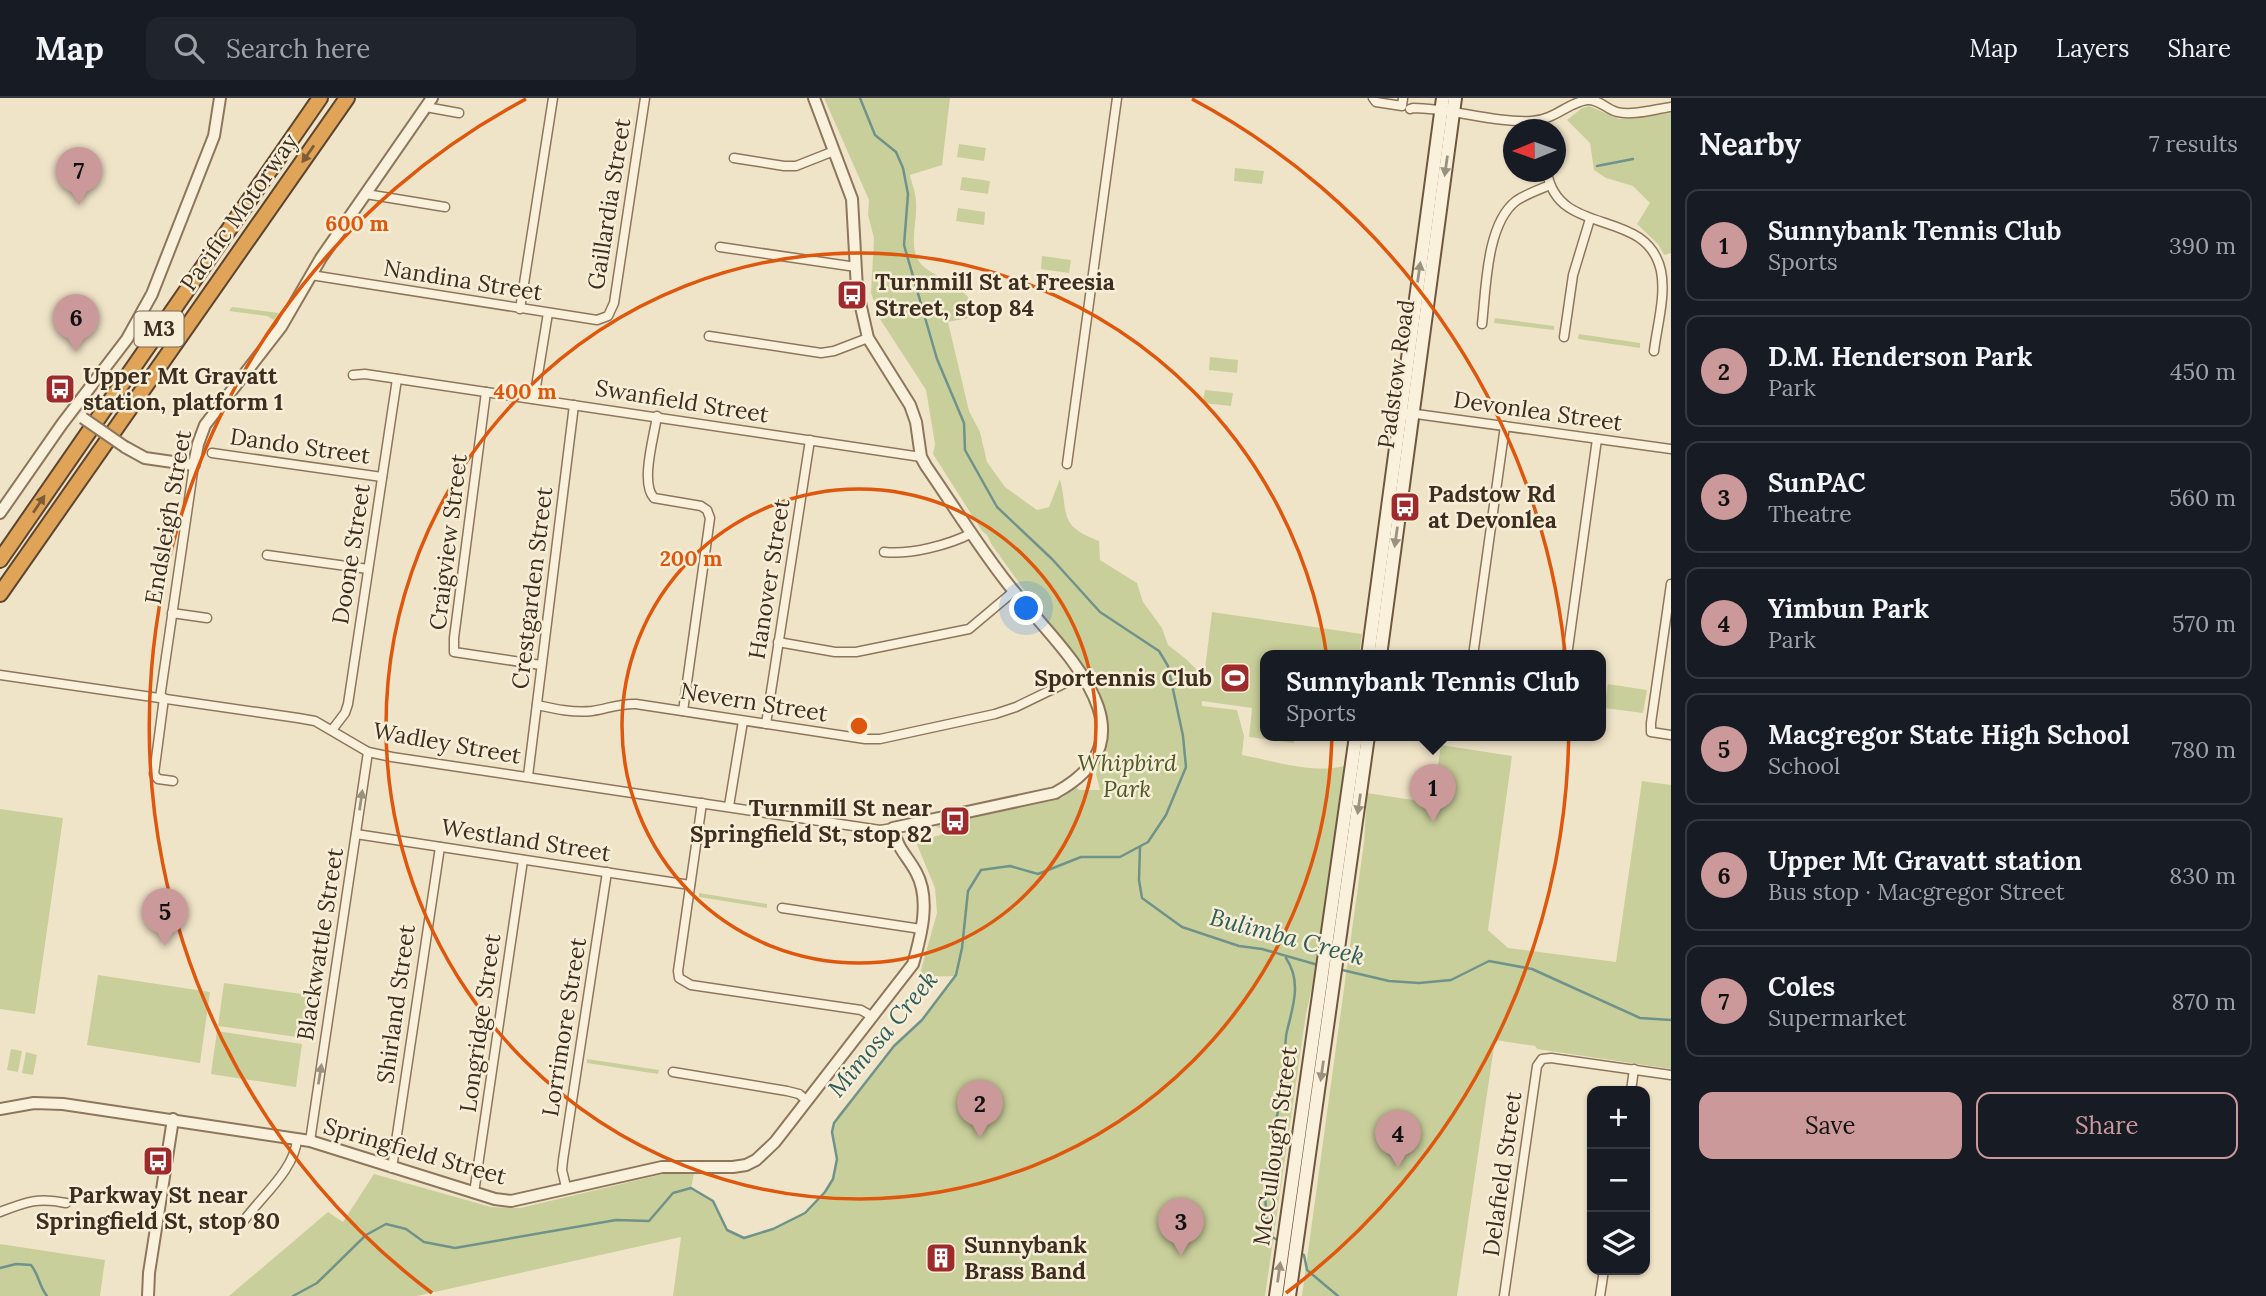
<!DOCTYPE html>
<html lang="en">
<head>
<meta charset="utf-8">
<style>
	body { margin:0; font-family:Lora,serif; background:#20242c; color:#f1f3f6 }
	.controls { position:absolute; right:21px; bottom:21px; display:grid; overflow:hidden; border-radius:14px; box-shadow:0 2px 5px #0004 }
	.controls button { width:63px; height:63px; display:grid; place-items:center; padding:0; border:0; border-bottom:2px solid #363941; background:#171b24; color:#f1f3f6; font:35px sans-serif }
	.compass { position:absolute; left:1503px; top:21px; width:63px; height:63px; border-radius:50%; background:#171b24; box-shadow:0 2px 5px #0004; rotate:269deg }
	.you { position:absolute; left:1027px; top:511px; width:24px; height:24px; margin:-18px; border:5px solid #fff; border-radius:50%; background:#1a73e8; box-shadow:0 0 0 10px #1a73e833 }
	.badge { display:grid; place-items:center; width:46px; height:46px; border-radius:50%; background:#cc999b; color:#111; font-size:23px; font-weight:700 }
	.pin { position:absolute; translate:-50% -58px; filter:drop-shadow(0 2px 4px #0008) }
	.pin::after { content:''; position:absolute; top:37px; width:24px; height:21px; background:inherit; clip-path:polygon(0 0,100% 0,50% 100%) }
	.popup { position:absolute; left:1260px; top:552px; width:346px; height:91px; box-sizing:border-box; display:grid; place-content:center; border-radius:14px; background:#171b24; filter:drop-shadow(0 2px 5px #0005); font-size:23px; white-space:nowrap; color:#9ea1a6 }
	.popup b { font-size:26px; color:#f1f3f6 }
	.popup::after { content:''; position:absolute; left:50%; top:100%; margin-left:-14px; border:14px solid transparent; border-top-color:#171b24 }
	.list { margin:0; padding:0; list-style:none }
	h2 { display:flex; justify-content:space-between; align-items:center; height:91px; margin:0; padding:0 28px; font-size:30px }
	h2 small { font-size:23px; font-weight:400; color:#9ea1a6 }
	.list li { display:grid; grid-template-columns:46px 1fr auto; gap:21px; align-items:center; box-sizing:border-box; height:112px; margin:0 14px 14px; padding:0 14px; border:2px solid #363941; border-radius:14px }
	.list b { display:block; font-size:26px; white-space:nowrap }
	.list p { margin:0; font-size:23px; white-space:nowrap; color:#9ea1a6 }
	.list em { font-size:23px; font-style:normal; color:#9ea1a6 }
	.actions { display:flex; gap:14px; padding:21px 28px }
	.actions a { flex:1; padding:16px 0; border:2px solid #cc999b; border-radius:14px; text-align:center; font-size:24px; color:#cc999b }
	.actions .main { background:#cc999b; color:#111 }
	.icon { flex:none; width:38px; height:38px; fill:none; stroke:currentColor; stroke-width:2; stroke-linecap:round; stroke-linejoin:round }
	.map { position:relative; flex:none; width:1671px; height:1198px; overflow:hidden }
	header { display:flex; align-items:center; gap:42px; box-sizing:border-box; height:98px; padding:0 35px; background:#171b24; border-bottom:2px solid #363941 }
	header strong { font-size:33px }
	nav { display:flex; gap:38px; margin-inline-start:auto; font-size:24px }
	.search { width:490px; height:63px; background:#20242c; display:flex; align-items:center; gap:18px; box-sizing:border-box; padding:0 24px; border-radius:14px; color:#9ea1a6; font-size:26px }
	main { display:flex }
	aside { flex:1; background:#171b24 }
	.map>svg:first-child { display:block }
	.green { fill:#c9cf9b }
	.lines { fill:none; stroke-linecap:round; stroke-linejoin:round }
	.stream { stroke:#6f938a; stroke-width:2.5 }
	.minor-casing { stroke:#8d765c; stroke-width:11 }
	.tertiary-casing { stroke:#8d765c; stroke-width:14 }
	.secondary-casing { stroke:#6f573f; stroke-width:16 }
	.motorway-casing { stroke:#5b4430; stroke-width:18 }
	.minor { stroke:#faf1dc; stroke-width:8 }
	.tertiary { stroke:#faf1dc; stroke-width:10 }
	.secondary { stroke:#faf1dc; stroke-width:12 }
	.motorway { stroke:#e0a458; stroke-width:14 }
	.tertiary-bridge-casing { stroke:#8d765c; stroke-width:14; stroke-linecap:butt }
	.tertiary-bridge { stroke:#faf1dc; stroke-width:10 }
	.oneway { fill:#7e5d36 }
	.oneway2 { fill:#9c907e }
	.ring { fill:none; stroke:#df570d; stroke-width:3.5 }
	.labels { text-anchor:middle; stroke-width:5; stroke-linejoin:round; paint-order:stroke }
	.shield { fill:#f7eed8; stroke:#756857; stroke-width:2 }
	.shield-label { font-size:21px; font-weight:bold; fill:#3d2e20 }
	.street-label { font-size:23px; fill:#3d2e20; stroke:#f7eed8 }
	.poi-label { font-size:23px; font-weight:bold; fill:#3d2e20; stroke:#f7eed8; text-anchor:start }
	.park-label { font-size:23px; font-style:italic; fill:#4d5a26; stroke:#f7eed8 }
	.water-label { font-size:24px; font-style:italic; fill:#2f5d5a; stroke:#f7eed8 }
	.centre { fill:#df570d; stroke:#f7eed8; stroke-width:3.5 }
	.ring-label { font-size:21px; text-anchor:middle; font-weight:bold; fill:#df570d; stroke:#f7eed8; stroke-width:5; stroke-linejoin:round; paint-order:stroke }
</style>
</head>
<body>
<header>
<strong>Map</strong>
<div class="search"><svg class="icon" aria-label="search" viewBox="0 0 24 24"><circle cx="10" cy="10" r="6"/><path d="M15 15l6 6"/></svg>Search here</div>
<nav><a>Map</a><a>Layers</a><a>Share</a></nav>
</header>
<main>
<div class="map">
<svg width="1671" height="1198" viewBox="0 0 1671 1198">
	<rect width="100%" height="100%" fill="#f0e4c8"/>
	<g class="green">
		<path d="M824,0H950L942,67L910,77C912,86 916,95 916,104C918,125 906,152 923,168C937,181 981,194 973,219L948,224L969,313L980,334L987,364L1005,389L1037,412L1049,409L1060,381C1069,416 1057,427 1099,443L1100,462L1137,485L1143,504L1162,530L1168,547L1186,561L1204,579L1212,514L1362,536L1359,558H1265V638H1295L1294,645L1249,639L1252,610L1202,603V608L1237,612L1244,638L1242,657C1274,663 1312,676 1344,668L1319,857L1306,916L1265,1198H673L681,1139L417,1198H229L328,1114L343,1124L374,1076L491,1109L520,1110L668,1075H694L691,1091L713,1103L727,1132L744,1140L773,1131L805,1115L825,1094L833,1081L836,1061L832,1034L838,1017L894,948L922,922L955,878L919,879L937,815L935,790L916,744L950,734L935,728L1062,700L1076,689L1079,692H1100L1096,676L1106,639L1107,624L1100,594L1086,572L1027,496L992,447L987,437L982,433L933,356L935,346L926,292L880,221L871,195L874,140L868,117L869,102Z"/>
		<polygon points="1589,8 1619,21 1671,15 1671,155 1664,157 1658,146 1637,126 1650,105 1633,88 1606,80 1594,72 1590,45 1567,22 1582,10"/>
		<polygon points="959,46 986,50 984,63 957,59"/>
		<polygon points="1235,70 1264,73 1262,86 1234,83"/>
		<polygon points="962,79 990,83 988,96 960,92"/>
		<polygon points="958,110 985,114 984,127 956,123"/>
		<polygon points="1042,158 1071,162 1069,175 1041,171"/>
		<polygon points="232,209 279,215 274,222 267,218 229,213"/>
		<polygon points="1495,220 1554,228 1554,232 1494,225"/>
		<polygon points="1579,236 1640,245 1640,250 1578,241"/>
		<polygon points="1210,259 1238,262 1237,275 1209,272"/>
		<polygon points="1205,292 1233,295 1231,308 1203,305"/>
		<polygon points="1608,586 1647,592 1643,615 1604,610"/>
		<polygon points="1441,647 1512,658 1488,832 1508,850 1616,864 1642,683 1671,687 1671,971 1537,951 1535,948 1495,942 1457,1198 1302,1198 1364,744 1367,695 1432,705"/>
		<polygon points="0,711 63,720 35,916 0,911"/>
		<polygon points="699,795 767,806 767,810 699,799"/>
		<polygon points="98,877 210,894 200,965 87,947"/>
		<polygon points="224,885 309,897 304,940 218,928"/>
		<polygon points="217,933 302,946 296,989 211,976"/>
		<polygon points="11,951 22,953 18,974 7,972"/>
		<polygon points="26,954 37,957 33,977 22,975"/>
		<polygon points="587,961 659,972 658,976 587,965"/>
		<polygon points="0,1146 105,1162 100,1198 0,1198"/>
	</g>
	<g class="lines">
		<g class="stream">
			<polyline points="1597,68 1633,61"/>
			<polyline points="1140,749 1139,782 1142,800 1182,829 1239,848 1262,851 1318,867"/>
			<polyline points="1338,871 1389,883 1419,885 1451,882 1489,863 1532,871 1640,920 1671,922"/>
			<path d="M1279,1143L1269,1137C1257,1082 1279,1025 1285,970C1286,958 1284,944 1287,933C1293,908 1302,884 1286,860"/>
			<polyline points="1300,1155 1304,1157 1307,1172 1338,1198"/>
			<path d="M0,1170L16,1166L31,1167C39,1177 39,1188 47,1198"/>
			<polyline points="293,1198 317,1185 366,1137 386,1126 406,1131 424,1144 455,1150 616,1122 649,1123 673,1095 691,1090 713,1103 727,1132 744,1140 773,1131 805,1115 825,1094 833,1081 837,1061 832,1034 834,1025 894,948 922,922 956,877 962,850 968,793 981,772 1010,768 1038,776 1081,759 1120,759 1148,744 1166,717 1186,669 1183,638 1168,568 1159,553 1100,514 1052,461 997,409 965,352 964,325 937,261 904,147 908,96 903,70 896,54 875,37 860,0"/>
		</g>
		<g class="minor-casing">
			<g id="minor">
				<polyline points="1373,0 1376,4 1402,8 1403,0"/>
				<polyline points="426,9 459,15"/>
				<path d="M1410,11L1413,10C1452,10 1492,25 1532,23C1554,22 1569,4 1587,2C1599,1 1606,11 1617,14C1633,18 1655,11 1671,9"/>
				<polyline points="734,60 784,68 796,68 834,53"/>
				<path d="M1547,74C1558,141 1647,108 1661,173C1666,198 1657,228 1654,253"/>
				<polyline points="366,96 445,109"/>
				<polyline points="720,149 856,169"/>
				<polyline points="311,177 597,222 608,218 614,205 645,0"/>
				<polyline points="520,211 553,0"/>
				<path d="M1482,226C1486,192 1486,126 1516,103C1526,96 1538,92 1550,87"/>
				<polyline points="709,238 821,255 834,253 868,240"/>
				<polyline points="1564,239 1573,177 1590,121"/>
				<polyline points="353,277 365,276 921,359"/>
				<polyline points="486,294 454,540 454,554 541,567"/>
				<polyline points="534,301 548,215"/>
				<polyline points="1409,315 1671,351"/>
				<path d="M657,318C654,339 640,385 654,400L701,408L707,412L710,420L683,613"/>
				<polyline points="212,355 382,379"/>
				<polyline points="1067,366 1117,0"/>
				<path d="M884,454C910,457 949,447 972,435"/>
				<polyline points="267,457 368,471"/>
				<polyline points="1671,486 1651,625 1651,634 1671,637"/>
				<polyline points="172,515 207,520"/>
				<polyline points="778,544 835,554 856,554 969,531 1013,494"/>
				<polyline points="1473,558 1505,328"/>
				<polyline points="1567,558 1597,341"/>
				<polyline points="0,577 298,620 315,623 368,654 392,659 880,732 893,730"/>
				<polyline points="160,600 194,367"/>
				<polyline points="164,600 154,676 158,681 173,683"/>
				<path d="M537,607C555,611 573,615 592,613C607,611 620,605 636,606L865,641H880L995,616L1016,609L1082,577"/>
				<polyline points="766,626 810,342"/>
				<polyline points="332,632 345,615 348,606 397,281"/>
				<polyline points="528,678 574,307"/>
				<polyline points="702,705 678,873 679,880 691,887 861,912 873,919"/>
				<polyline points="729,708 743,623"/>
				<polyline points="356,736 690,787"/>
				<polyline points="782,810 921,831"/>
				<polyline points="673,974 787,993 799,996 806,1002"/>
				<polyline points="1631,993 1634,971"/>
				<polyline points="310,1043 368,654"/>
				<polyline points="392,1070 440,749"/>
				<polyline points="566,1089 562,1072 563,1062 607,774"/>
				<polyline points="474,1095 523,762"/>
				<path d="M0,1114C26,1104 38,1099 66,1105"/>
				<path d="M240,1128C257,1102 295,1073 297,1041"/>
				<polyline points="1504,1198 1537,968 1542,961 1551,960 1671,977"/>
				<polyline points="1600,1198 1604,1172"/>
			</g>
		</g>
		<g class="tertiary-casing">
			<g id="tertiary">
				<polyline points="125,349 145,360 194,367 198,346 205,327 281,229 321,160 432,0"/>
				<polyline points="0,415 62,326 127,241 152,196 214,38 220,0"/>
				<path d="M0,1011L34,1005L63,1006L310,1043L495,1101L511,1103L662,1069H733L746,1067L756,1062L775,1044L913,866C921,838 931,801 916,774C906,756 898,752 893,730L1055,695C1165,635 1054,546 1008,486C978,448 953,407 926,368L921,359L916,324L910,307L868,240L857,191L852,101L814,0"/>
				<polyline points="148,1198 149,1175 173,1021"/>
			</g>
		</g>
		<g class="secondary-casing">
			<g id="secondary">
				<polyline points="1368,558 1443,0"/>
				<polyline points="1380,558 1455,0"/>
				<polyline points="1276,1198 1356,638"/>
				<polyline points="1289,1198 1368,638"/>
			</g>
		</g>
		<g class="motorway-casing">
			<g id="motorway">
				<polyline points="0,462 320,0"/>
				<polyline points="0,496 347,0"/>
			</g>
		</g>
		<use href="#minor" class="minor"/>
		<use href="#tertiary" class="tertiary"/>
		<use href="#secondary" class="secondary"/>
		<use href="#motorway" class="motorway"/>
		<g class="tertiary-bridge-casing">
			<polyline id="tertiary-bridge" points="83,320 125,349"/>
		</g>
		<use href="#tertiary-bridge" class="tertiary-bridge"/>
	</g>
	<defs><path id="oneway-solid" d="M-6-.8H1V-3.2L6.5 0L1 3.2V.8H-6Z" transform="scale(1.75)"/></defs>
	<g class="oneway">
		<use href="#oneway-solid" transform="translate(308 56) rotate(125)"/>
		<use href="#oneway-solid" transform="translate(39 406) rotate(-56)"/>
	</g>
	<g class="oneway2">
		<use href="#oneway-solid" transform="translate(1446 68) rotate(98)"/>
		<use href="#oneway-solid" transform="translate(1419 174) rotate(-82)"/>
		<use href="#oneway-solid" transform="translate(1396 439) rotate(98)"/>
		<use href="#oneway-solid" transform="translate(361 702) rotate(-82)"/>
		<use href="#oneway-solid" transform="translate(1359 706) rotate(98)"/>
		<use href="#oneway-solid" transform="translate(1322 973) rotate(98)"/>
		<use href="#oneway-solid" transform="translate(320 976) rotate(-81)"/>
		<use href="#oneway-solid" transform="translate(1279 1174) rotate(-82)"/>
	</g>
	<g class="ring">
		<circle cx="859" cy="628" r="237"/>
		<circle cx="859" cy="628" r="473"/>
		<path d="M432 1195A710 710 0 0 1 526 1M1192 1A710 710 0 0 1 1286 1195"/>
	</g>
	<defs>
		<g id="bus-square" transform="scale(1.575)"><rect x="-9" y="-9" width="18" height="18" rx="4" fill="#9e2a2b" stroke="#f7eed8"/><path d="M-5-6H5V4H4V6H2V4H-2V6H-4V4H-5ZM-3.5-4V0h7V-4ZM-3.5 1.2v1.5H-2V1.2ZM2 1.2v1.5H3.5V1.2Z" fill="#fff"/></g>
		<g id="stadium-square" transform="scale(1.575)"><rect x="-9" y="-9" width="18" height="18" rx="4" fill="#9e2a2b" stroke="#f7eed8"/><path d="M0-5a6.5 5 0 1 0 0 10a6.5 5 0 1 0 0-10ZM-3.5-1.8h7v3.6h-7Z" fill="#fff"/></g>
		<g id="building-square" transform="scale(1.575)"><rect x="-9" y="-9" width="18" height="18" rx="4" fill="#9e2a2b" stroke="#f7eed8"/><path d="M-4-6H4V6H1V3H-1V6H-4ZM-2.5-4.3h1.7v1.8h-1.7ZM.8-4.3h1.7v1.8H.8ZM-2.5-1h1.7V.8h-1.7ZM.8-1h1.7V.8H.8Z" fill="#fff"/></g>
	</defs>
	<g fill-rule="evenodd">
		<use href="#bus-square" x="852" y="197"/>
		<use href="#bus-square" x="60" y="291"/>
		<use href="#bus-square" x="1405" y="409"/>
		<use href="#stadium-square" x="1235" y="580"/>
		<use href="#bus-square" x="955" y="723"/>
		<use href="#bus-square" x="158" y="1063"/>
		<use href="#building-square" x="941" y="1160"/>
	</g>
	<g class="labels">
		<rect class="shield" x="134.5" y="213.5" width="49" height="35" rx="5"/>
		<g class="shield-label">
			<text x="159" y="238">M3</text>
		</g>
		<g class="street-label">
			<text transform="translate(609 106) rotate(-81)" y="8">Gaillardia Street</text>
			<text transform="translate(239 114) rotate(-55)" y="8">Pacific Motorway</text>
			<text transform="translate(463 182) rotate(9)" y="8">Nandina Street</text>
			<text transform="translate(1396 276) rotate(-82)" y="8">Padstow Road</text>
			<text transform="translate(682 303) rotate(9)" y="8">Swanfield Street</text>
			<text transform="translate(1538 313) rotate(8)" y="8">Devonlea Street</text>
			<text transform="translate(300 348) rotate(8)" y="8">Dando Street</text>
			<text transform="translate(168 419) rotate(-80)" y="8">Endsleigh Street</text>
			<text transform="translate(448 444) rotate(-83)" y="8">Craigview Street</text>
			<text transform="translate(351 456) rotate(-81)" y="8">Doone Street</text>
			<text transform="translate(769 481) rotate(-81)" y="8">Hanover Street</text>
			<text transform="translate(532 490) rotate(-83)" y="8">Crestgarden Street</text>
			<text transform="translate(754 604) rotate(9)" y="8">Nevern Street</text>
			<text transform="translate(447 645) rotate(10)" y="8">Wadley Street</text>
			<text transform="translate(526 742) rotate(9)" y="8">Westland Street</text>
			<text transform="translate(320 846) rotate(-81)" y="8">Blackwattle Street</text>
			<text transform="translate(396 906) rotate(-82)" y="8">Shirland Street</text>
			<text transform="translate(480 925) rotate(-82)" y="8">Longridge Street</text>
			<text transform="translate(564 929) rotate(-81)" y="8">Lorrimore Street</text>
			<text transform="translate(1275 1048) rotate(-82)" y="8">McCullough Street</text>
			<text transform="translate(415 1053) rotate(16)" y="8">Springfield Street</text>
			<text transform="translate(1502 1076) rotate(-82)" y="8">Delafield Street</text>
		</g>
		<g class="poi-label">
			<text x="875" y="192">Turnmill St at Freesia<tspan x="875" dy="26">Street, stop 84</tspan></text>
			<text x="83" y="286">Upper Mt Gravatt<tspan x="83" dy="26">station, platform 1</tspan></text>
			<text x="1428" y="404">Padstow Rd<tspan x="1428" dy="26">at Devonlea</tspan></text>
			<text x="1212" y="588" text-anchor="end">Sportennis Club</text>
			<text x="932" y="718" text-anchor="end">Turnmill St near<tspan x="932" dy="26">Springfield St, stop 82</tspan></text>
			<text x="158" y="1105" text-anchor="middle">Parkway St near<tspan x="158" dy="26">Springfield St, stop 80</tspan></text>
			<text x="964" y="1155">Sunnybank<tspan x="964" dy="26">Brass Band</tspan></text>
		</g>
		<g class="park-label">
			<text x="1127" y="673">Whipbird<tspan x="1127" dy="26">Park</tspan></text>
		</g>
		<g class="water-label">
			<text transform="translate(1287 839) rotate(15)" y="8">Bulimba Creek</text>
			<text transform="translate(883 936) rotate(-50)" y="8">Mimosa Creek</text>
		</g>
	</g>
	<circle cx="859" cy="628" r="10" class="centre"/>
	<g class="ring-label">
		<text x="357" y="133">600 m</text>
		<text x="525" y="301">400 m</text>
		<text x="691" y="468">200 m</text>
	</g>
</svg>
<div class="controls">
<button>+</button>
<button>−</button>
<button><svg class="icon" aria-label="layers" viewBox="0 0 24 24"><path d="M12 4l9 5-9 5-9-5zM3 14l9 5 9-5"/></svg></button>
</div>
<svg class="compass" viewBox="-18 -18 36 36"><path d="M0-13l5 13h-10z" fill="#e53935"/><path d="M0 13l5-13h-10z" fill="#9ea1a6"/></svg>
<div class="you"></div>
<div class="pin badge" style="left:1433px;top:724px">1</div>
<div class="popup"><b>Sunnybank Tennis Club</b>Sports</div>
<div class="pin badge" style="left:980px;top:1040px">2</div>
<div class="pin badge" style="left:1181px;top:1158px">3</div>
<div class="pin badge" style="left:1398px;top:1070px">4</div>
<div class="pin badge" style="left:165px;top:848px">5</div>
<div class="pin badge" style="left:76px;top:254px">6</div>
<div class="pin badge" style="left:79px;top:107px">7</div>
</div>
<aside>
<h2>Nearby<small>7 results</small></h2>
<ul class="list">
<li><span class="badge">1</span><div><b>Sunnybank Tennis Club</b><p>Sports</p></div><em>390 m</em></li>
<li><span class="badge">2</span><div><b>D.M. Henderson Park</b><p>Park</p></div><em>450 m</em></li>
<li><span class="badge">3</span><div><b>SunPAC</b><p>Theatre</p></div><em>560 m</em></li>
<li><span class="badge">4</span><div><b>Yimbun Park</b><p>Park</p></div><em>570 m</em></li>
<li><span class="badge">5</span><div><b>Macgregor State High School</b><p>School</p></div><em>780 m</em></li>
<li><span class="badge">6</span><div><b>Upper Mt Gravatt station</b><p>Bus stop · Macgregor Street</p></div><em>830 m</em></li>
<li><span class="badge">7</span><div><b>Coles</b><p>Supermarket</p></div><em>870 m</em></li>
</ul>
<div class="actions"><a class="main">Save</a><a>Share</a></div>
</aside>
</main>
</body>
</html>
